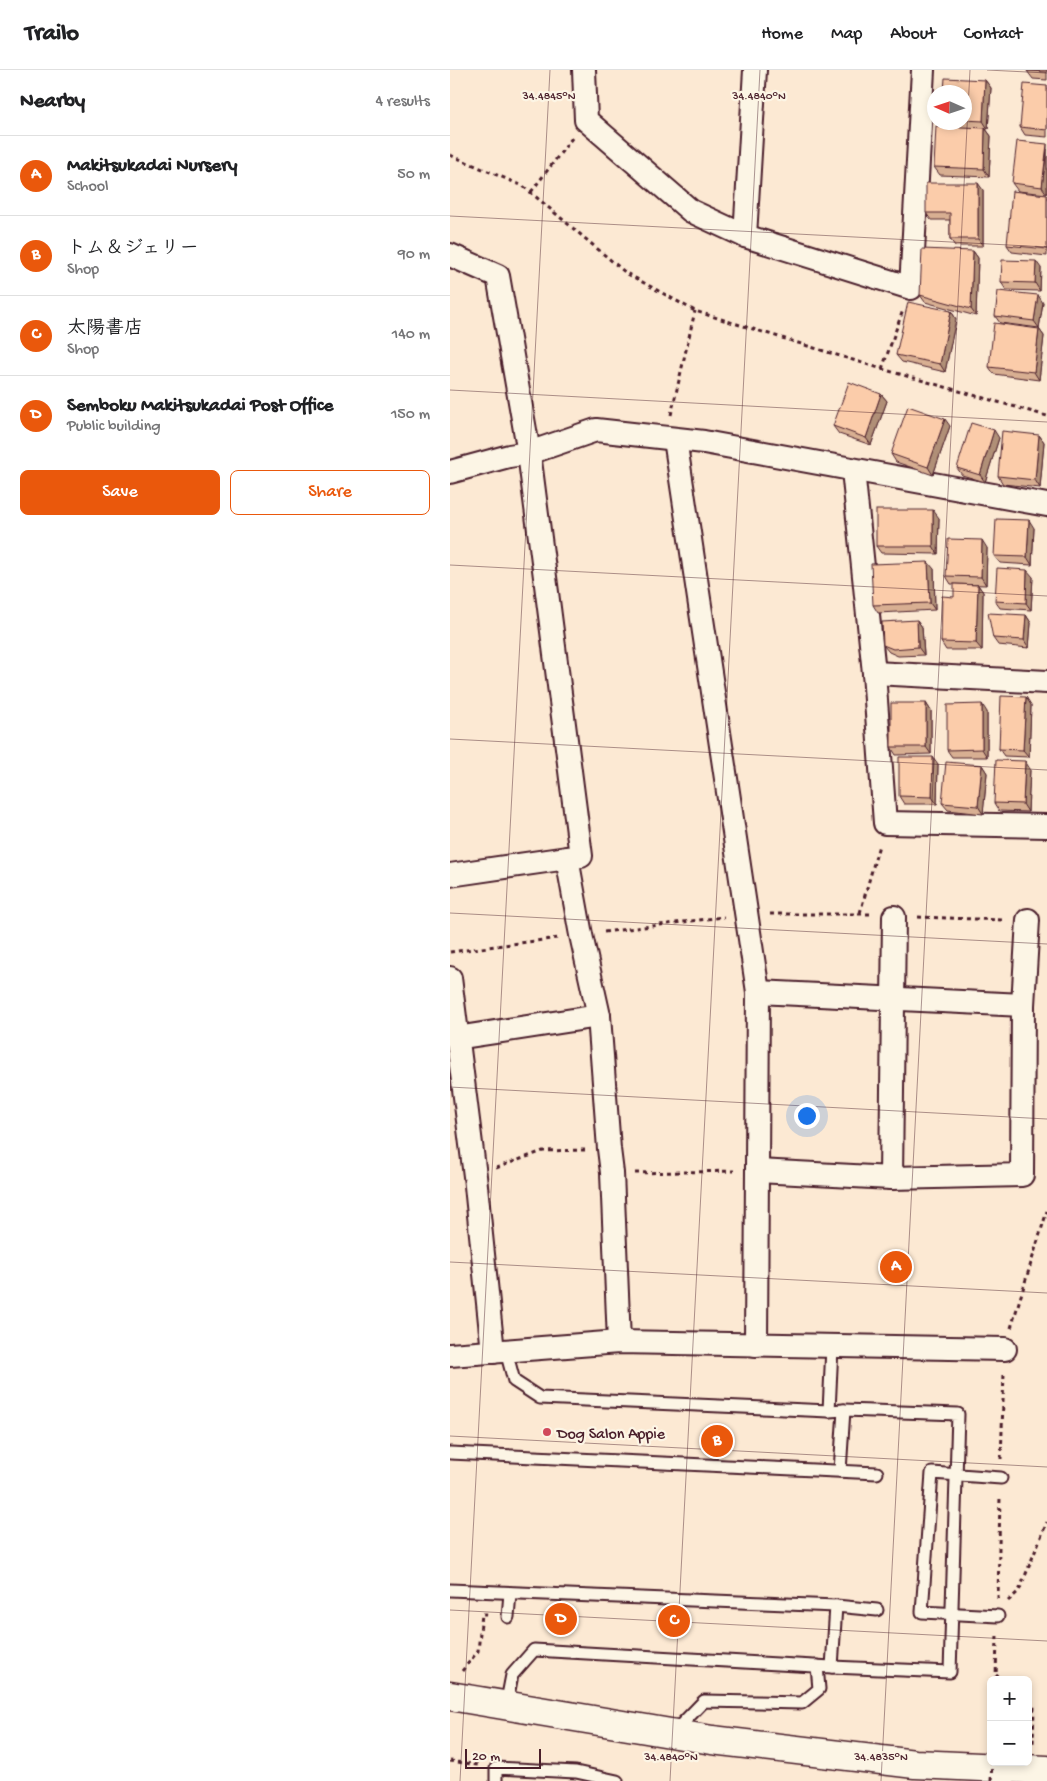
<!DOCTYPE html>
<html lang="en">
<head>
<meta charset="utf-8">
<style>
	body { margin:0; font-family:"Gochi Hand","Klee One",sans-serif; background:#f2f2f2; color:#202124 }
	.controls { position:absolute; right:15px; bottom:15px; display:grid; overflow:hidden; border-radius:8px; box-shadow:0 2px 8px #0003 }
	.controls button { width:45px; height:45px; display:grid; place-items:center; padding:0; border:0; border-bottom:1px solid #e0e0e0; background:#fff; color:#202124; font:25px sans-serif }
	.compass { position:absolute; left:477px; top:15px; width:45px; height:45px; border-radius:50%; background:#fff; box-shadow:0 2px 8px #0003; rotate:273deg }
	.scale { position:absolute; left:15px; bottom:12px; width:76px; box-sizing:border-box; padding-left:5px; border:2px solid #4a1f2b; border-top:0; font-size:14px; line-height:18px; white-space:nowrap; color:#4a1f2b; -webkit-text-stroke:4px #fcf5e5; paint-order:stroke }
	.you { position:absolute; left:356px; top:1045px; width:18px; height:18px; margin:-12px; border:4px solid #fff; border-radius:50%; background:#1a73e8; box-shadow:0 0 0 8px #1a73e833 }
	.badge { display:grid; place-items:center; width:32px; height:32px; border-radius:50%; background:#ea580c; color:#fff; font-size:16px; font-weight:700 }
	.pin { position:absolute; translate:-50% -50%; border:2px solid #fff; box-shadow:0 1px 5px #0006 }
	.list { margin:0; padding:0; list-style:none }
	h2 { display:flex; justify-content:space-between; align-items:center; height:65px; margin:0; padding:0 20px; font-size:21px }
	h2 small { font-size:16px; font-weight:400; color:#757577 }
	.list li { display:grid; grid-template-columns:32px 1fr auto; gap:15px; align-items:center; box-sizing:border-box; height:80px; padding:0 20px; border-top:1px solid #e0e0e0 }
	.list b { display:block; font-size:19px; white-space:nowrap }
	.list p { margin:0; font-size:16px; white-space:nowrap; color:#757577 }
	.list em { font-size:16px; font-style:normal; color:#757577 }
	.actions { display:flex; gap:10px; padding:15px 20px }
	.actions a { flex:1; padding:11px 0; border:1px solid #ea580c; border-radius:8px; text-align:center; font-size:18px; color:#ea580c }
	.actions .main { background:#ea580c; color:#fff }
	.map { position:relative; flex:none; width:597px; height:1711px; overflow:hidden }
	header { display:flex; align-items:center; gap:30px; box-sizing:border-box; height:70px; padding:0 25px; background:#fff; border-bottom:1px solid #e0e0e0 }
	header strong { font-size:24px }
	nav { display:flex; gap:28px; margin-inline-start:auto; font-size:18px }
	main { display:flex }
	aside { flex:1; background:#fff }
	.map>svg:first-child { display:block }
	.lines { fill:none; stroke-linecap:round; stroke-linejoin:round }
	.service-casing { stroke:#4a1f2b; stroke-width:15 }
	.minor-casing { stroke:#4a1f2b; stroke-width:26 }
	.tertiary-casing { stroke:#4a1f2b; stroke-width:31 }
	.path { stroke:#4a1f2b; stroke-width:3; stroke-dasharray:4 4; stroke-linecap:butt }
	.service { stroke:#fcf5e5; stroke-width:11 }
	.minor { stroke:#fcf5e5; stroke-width:22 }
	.tertiary { stroke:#fcf5e5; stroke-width:28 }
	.path-bridge { stroke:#4a1f2b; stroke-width:3; stroke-dasharray:4 4; stroke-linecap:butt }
	.wall { fill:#d8af92; stroke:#4a1f2b }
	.shaded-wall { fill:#b08f77; stroke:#4a1f2b }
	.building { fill:#fbccaa; stroke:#4a1f2b }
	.ticks { fill:none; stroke:#4a1f2b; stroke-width:1; stroke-opacity:0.45 }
	.poi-dot { fill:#d1495b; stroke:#fcf5e5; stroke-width:2 }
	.labels { text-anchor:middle; stroke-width:4.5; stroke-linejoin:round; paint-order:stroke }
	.poi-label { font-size:16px; fill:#4a1f2b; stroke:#fcf5e5; text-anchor:start }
	.ticks-label { font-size:12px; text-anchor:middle; fill:#4a1f2b; stroke:#fcf5e5; stroke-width:4.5; stroke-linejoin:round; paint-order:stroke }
</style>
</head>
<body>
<header>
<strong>Trailo</strong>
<nav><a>Home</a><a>Map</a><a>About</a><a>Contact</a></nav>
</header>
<main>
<aside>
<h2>Nearby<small>4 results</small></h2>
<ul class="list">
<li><span class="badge">A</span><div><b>Makitsukadai Nursery</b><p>School</p></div><em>50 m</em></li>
<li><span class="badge">B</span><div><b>トム＆ジェリー</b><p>Shop</p></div><em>90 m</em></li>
<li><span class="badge">C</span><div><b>太陽書店</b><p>Shop</p></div><em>140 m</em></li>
<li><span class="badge">D</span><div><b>Semboku Makitsukadai Post Office</b><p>Public building</p></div><em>150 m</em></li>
</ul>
<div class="actions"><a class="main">Save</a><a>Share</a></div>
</aside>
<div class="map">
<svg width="597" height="1711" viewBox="0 0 597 1711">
	<rect width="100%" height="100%" fill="#fce9d3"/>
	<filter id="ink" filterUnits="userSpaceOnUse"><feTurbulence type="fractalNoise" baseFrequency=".02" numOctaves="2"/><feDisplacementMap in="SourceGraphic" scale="10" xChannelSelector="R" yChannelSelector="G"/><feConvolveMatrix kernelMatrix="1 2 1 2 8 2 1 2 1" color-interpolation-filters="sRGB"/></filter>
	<g filter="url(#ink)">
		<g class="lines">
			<g class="service-casing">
				<g id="service">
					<polyline points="56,1281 64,1311 90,1328 379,1341 394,1340 508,1344 500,1602 382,1597 84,1580 62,1605 56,1636"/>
					<polyline points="379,1341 382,1277"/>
					<polyline points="0,1383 427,1403"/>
					<polyline points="390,1401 394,1340"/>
					<polyline points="0,1520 386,1536 427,1540"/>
					<polyline points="548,1546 472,1542 482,1403 551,1408"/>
					<polyline points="58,1547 60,1523"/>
					<polyline points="382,1597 386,1536"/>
					<polyline points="224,1662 254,1631 352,1633 369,1619 367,1596"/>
					<polyline points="46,1711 46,1698 126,1702 167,1711"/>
				</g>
			</g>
			<g class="minor-casing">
				<g id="minor">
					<polyline points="134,0 136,50 241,141 295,166 461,218 473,0"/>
					<polyline points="295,166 305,0"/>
					<polyline points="0,185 48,206 79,383 131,786 0,805"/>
					<polyline points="225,369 308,922 306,1275"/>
					<polyline points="403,400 424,603 435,753 597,756"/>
					<polyline points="0,402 59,386 79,383 146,360 254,372 597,435"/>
					<polyline points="424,603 597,612"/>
					<polyline points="117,788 131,865 149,946 159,1079 162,1103 169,1272"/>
					<polyline points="0,908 25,1106 43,1282"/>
					<polyline points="308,922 573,935 572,1105 441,1108"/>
					<polyline points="573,935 578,850"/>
					<polyline points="6,968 149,946"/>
					<polyline points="308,1101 441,1108 444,847"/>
					<polyline points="0,1285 169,1272 555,1279"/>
				</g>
			</g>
			<g class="tertiary-casing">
				<polyline id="tertiary" points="0,1626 262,1670 465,1694 597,1700"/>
			</g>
			<g class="path">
				<polyline points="0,85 73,116 176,203 245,241 432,299 597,346"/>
				<polyline points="81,122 122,68"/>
				<polyline points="432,299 453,240"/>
				<polyline points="221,345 245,241"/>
				<polyline points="410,843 429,775"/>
				<polyline points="320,844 422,844"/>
				<polyline points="468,847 554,850"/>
				<polyline points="154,862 274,847"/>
				<polyline points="0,882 108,868"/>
				<polyline points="46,1098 93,1081 135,1080"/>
				<polyline points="185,1103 284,1101"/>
				<polyline points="561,1258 597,1141"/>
				<polyline points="551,1389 554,1303"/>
				<polyline points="548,1529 550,1425"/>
				<polyline points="558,1531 569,1521 597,1452"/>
				<polyline points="12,1601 28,1581 32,1544 40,1544"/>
				<polyline points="546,1605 552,1610"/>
				<polyline points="546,1610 547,1563"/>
				<polyline points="578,1632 584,1636 583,1674"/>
				<polyline points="0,1691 28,1695"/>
			</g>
			<use href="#service" class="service"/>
			<use href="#minor" class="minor"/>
			<use href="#tertiary" class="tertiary"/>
			<polyline class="path-bridge" points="541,1711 542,1692"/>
		</g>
		<g class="wall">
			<polygon points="597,0 597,10 583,9 577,1"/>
			<polygon points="535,10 541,18 538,59 536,59 541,66 539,107 490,105 484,97 498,56 495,52 514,52 514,22"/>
			<polygon points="597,16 597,67 575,65 570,57"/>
			<polygon points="597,74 597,124 568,121 562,113"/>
			<polygon points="533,120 533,176 505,176 500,169 500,150 481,150 476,143"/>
			<polygon points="597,125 597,186 562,182 557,175"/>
			<polygon points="523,181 528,188 526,246 475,232 470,225"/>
			<polygon points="591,198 590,221 556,220 551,212"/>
			<polygon points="593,233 589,258 550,253 545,246"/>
			<polygon points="501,241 506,249 495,302 452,292 446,285"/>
			<polygon points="589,259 594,266 589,310 544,304 539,297"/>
			<polygon points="431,324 437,331 421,375 389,364 383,356"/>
			<polygon points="500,356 483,405 446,392 441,384"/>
			<polygon points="589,365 594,372 590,418 553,414 548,406"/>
			<polygon points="549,368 535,412 512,405 507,398"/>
			<polygon points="489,448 488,484 431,483 426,476"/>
			<polygon points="584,458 582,495 550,493 544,486"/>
			<polygon points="537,478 536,515 501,514 496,506"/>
			<polygon points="484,499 485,540 428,543 423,535"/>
			<polygon points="583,507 581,540 550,538 545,531"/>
			<polygon points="528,515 533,522 532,580 496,580 491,572 504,527"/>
			<polygon points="576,545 581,553 579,578 548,575 543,568"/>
			<polygon points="467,550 472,557 474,585 448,586 439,582 433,575"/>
			<polygon points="576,627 581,635 579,687 554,686 549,679"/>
			<polygon points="476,633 481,641 481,684 446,685 441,677"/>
			<polygon points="537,642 537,687 502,687 497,680"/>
			<polygon points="488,694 487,734 454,734 449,726"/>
			<polygon points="532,695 537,703 533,744 498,740 492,733"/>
			<polygon points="580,699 578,742 549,741 544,733"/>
		</g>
		<g class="shaded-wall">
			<polygon points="535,10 541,18 538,59 533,51"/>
			<polygon points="535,58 541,66 539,107 534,99"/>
			<polygon points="597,79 597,124 592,117"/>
			<polygon points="528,113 533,120 533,176 528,169"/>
			<polygon points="523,181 528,188 526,246 521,239"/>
			<polygon points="586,191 591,198 590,221 585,213"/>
			<polygon points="588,225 593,233 589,258 584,251"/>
			<polygon points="501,241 506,249 495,302 490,294"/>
			<polygon points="589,259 594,266 589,310 584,302"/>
			<polygon points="431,324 437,331 421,375 416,368"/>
			<polygon points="495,349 500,356 483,405 478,397"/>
			<polygon points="544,360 549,368 535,412 530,405"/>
			<polygon points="589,365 594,372 590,418 585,410"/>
			<polygon points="483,440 489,448 488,484 483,476"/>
			<polygon points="579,450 584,458 582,495 577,487"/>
			<polygon points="532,470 537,478 536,515 531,507"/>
			<polygon points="478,492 484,499 485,540 480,533"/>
			<polygon points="577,500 583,507 581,540 576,533"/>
			<polygon points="528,515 533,522 532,580 526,573"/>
			<polygon points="576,545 581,553 579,578 574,570"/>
			<polygon points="467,550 472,557 474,585 468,577"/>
			<polygon points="576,627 581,635 579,687 573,680"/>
			<polygon points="476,633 481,641 481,684 476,677"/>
			<polygon points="532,634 537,642 537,687 532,679"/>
			<polygon points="483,687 488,694 487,734 482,727"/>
			<polygon points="575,691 580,699 578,742 573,734"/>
			<polygon points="532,695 537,703 533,744 528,736"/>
		</g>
		<g class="building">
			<polygon points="577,0 597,0 597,2 577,1"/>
			<polygon points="495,8 535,10 533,51 514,50 514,22 494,22"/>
			<polygon points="574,14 597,16 597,60 570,57"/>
			<polygon points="486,56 535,58 534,99 484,97"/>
			<polygon points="567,71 597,74 592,117 562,113"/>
			<polygon points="476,113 528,113 528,169 500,169 500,143 476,143"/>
			<polygon points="562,121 597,125 597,179 557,175"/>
			<polygon points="472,179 523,181 521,239 470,225"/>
			<polygon points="552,190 586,191 585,213 551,212"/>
			<polygon points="548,221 588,225 584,251 545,246"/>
			<polygon points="458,232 501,241 490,294 446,285"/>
			<polygon points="544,253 589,259 584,302 539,297"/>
			<polygon points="399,312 431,324 416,368 383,356"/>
			<polygon points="458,336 495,349 478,397 441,384"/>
			<polygon points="521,353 544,360 530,405 507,398"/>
			<polygon points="552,361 589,365 585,410 548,406"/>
			<rect x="426" y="440" width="57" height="36"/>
			<polygon points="546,449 579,450 577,487 544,486"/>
			<polygon points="498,469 532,470 531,507 496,506"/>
			<polygon points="478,492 480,533 423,535 421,494"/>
			<polygon points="547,498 577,500 576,533 545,531"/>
			<polygon points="504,514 528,515 526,573 491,572 492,526 504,527"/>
			<polygon points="538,543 576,545 574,570 543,568"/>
			<polygon points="467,550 468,577 443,579 433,575 432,552"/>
			<polygon points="551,626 576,627 573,680 549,679"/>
			<rect x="441" y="633" width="35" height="44"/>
			<polygon points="532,634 532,679 497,680 497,635"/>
			<polygon points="449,687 483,687 482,727 449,726"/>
			<polygon points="546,690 575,691 573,734 544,733"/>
			<polygon points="496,692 532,695 528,736 492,733"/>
		</g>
	</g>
	<path class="ticks" d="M537,0L597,3M0,146L597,177M0,320L597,352M0,495L597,526M0,669L597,700M0,843L597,874M0,1017L597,1049M0,1192L597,1223M0,1366L597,1397M0,1540L597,1571M10,1711L100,0M220,1711L310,0M431,1711L520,0"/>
	<circle class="poi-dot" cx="97" cy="1362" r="5"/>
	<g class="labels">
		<g class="poi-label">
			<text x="107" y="1368">Dog Salon Appie</text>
		</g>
	</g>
	<g class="ticks-label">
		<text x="99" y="29">34.4845°N</text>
		<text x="309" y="29">34.4840°N</text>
		<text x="221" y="1690">34.4840°N</text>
		<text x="431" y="1690">34.4835°N</text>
	</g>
</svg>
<div class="controls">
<button>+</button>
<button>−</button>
</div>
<svg class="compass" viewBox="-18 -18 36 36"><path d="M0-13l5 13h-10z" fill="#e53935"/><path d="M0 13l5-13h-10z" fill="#757577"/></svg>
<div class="scale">20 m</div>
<div class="you"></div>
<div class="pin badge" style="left:446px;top:1197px">A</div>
<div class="pin badge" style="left:267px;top:1371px">B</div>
<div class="pin badge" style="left:224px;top:1551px">C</div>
<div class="pin badge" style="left:111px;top:1549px">D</div>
</div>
</main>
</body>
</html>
